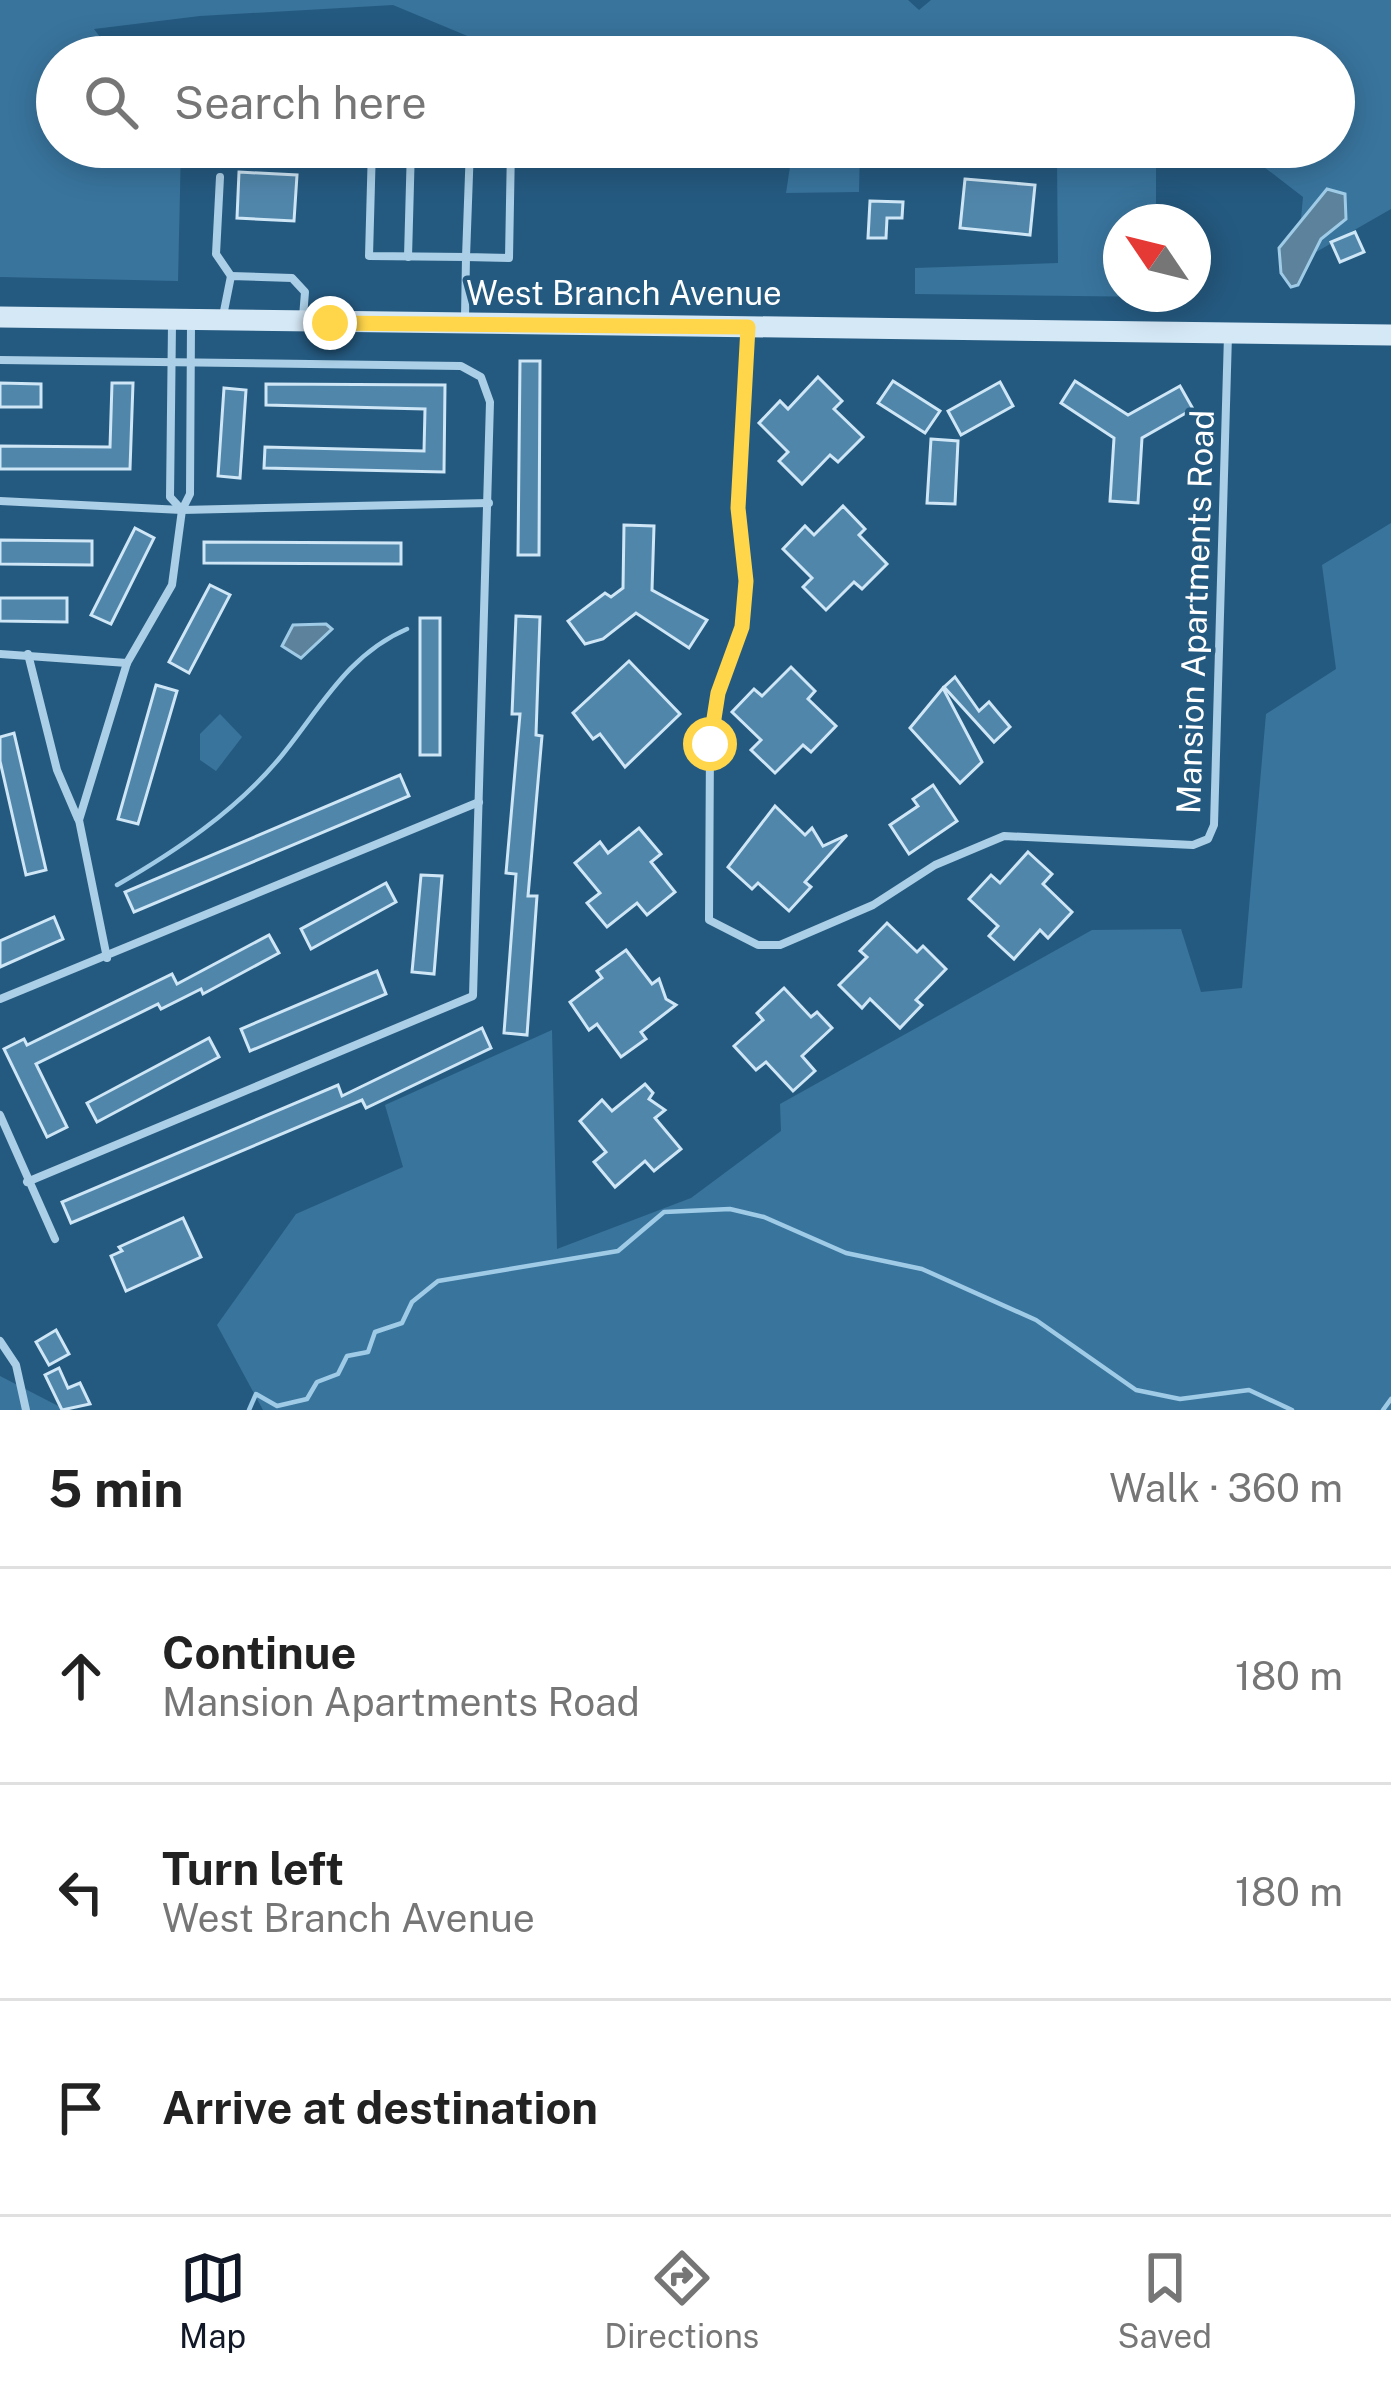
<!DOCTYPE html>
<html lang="en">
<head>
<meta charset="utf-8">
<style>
	body { margin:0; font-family:"Public Sans",sans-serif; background:#f2f2f2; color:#222 }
	.compass { position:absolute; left:1103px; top:204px; width:108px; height:108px; border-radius:50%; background:#fff; box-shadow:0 6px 30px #0003; rotate:305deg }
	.stop { position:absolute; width:36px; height:36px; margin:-27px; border:9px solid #ffd54a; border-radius:50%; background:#fff }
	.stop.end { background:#ffd54a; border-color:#fff; box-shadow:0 3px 12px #0008 }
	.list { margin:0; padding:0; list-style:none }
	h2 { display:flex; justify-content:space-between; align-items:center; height:156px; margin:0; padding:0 48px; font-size:51px }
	h2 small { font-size:39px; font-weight:400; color:#767676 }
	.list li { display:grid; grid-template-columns:78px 1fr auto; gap:36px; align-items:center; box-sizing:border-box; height:216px; padding:0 48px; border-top:3px solid #e0e0e0 }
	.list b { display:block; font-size:45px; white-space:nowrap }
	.list p { margin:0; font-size:39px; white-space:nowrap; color:#767676 }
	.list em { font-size:39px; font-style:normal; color:#767676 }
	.icon { flex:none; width:66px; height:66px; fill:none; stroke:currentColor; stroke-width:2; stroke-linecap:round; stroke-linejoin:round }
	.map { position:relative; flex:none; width:1391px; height:1410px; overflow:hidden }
	.search { position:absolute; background:#fff; box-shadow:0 6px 30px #0003; left:36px; right:36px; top:36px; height:132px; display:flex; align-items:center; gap:30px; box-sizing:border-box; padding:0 42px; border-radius:66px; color:#767676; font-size:45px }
	.sheet { height:804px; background:#fff }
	nav { display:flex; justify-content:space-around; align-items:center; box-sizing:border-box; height:168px; border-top:3px solid #e0e0e0; background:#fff; font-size:33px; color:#767676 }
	nav a { display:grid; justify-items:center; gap:6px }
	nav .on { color:#111827 }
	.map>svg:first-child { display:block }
	.green { fill:#39749d }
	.water { fill:#5c829c; stroke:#9fcbe7; stroke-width:3 }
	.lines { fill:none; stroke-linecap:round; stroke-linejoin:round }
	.stream { stroke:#9fcbe7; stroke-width:4.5 }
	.building { fill:#5186ab; stroke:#cee6f5; stroke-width:3 }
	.lane { stroke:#abcfe6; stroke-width:8 }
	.secondary { stroke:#d5e8f6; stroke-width:21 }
	.route { stroke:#ffd54a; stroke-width:15 }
	.labels { text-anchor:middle; stroke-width:9; stroke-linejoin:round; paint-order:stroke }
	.street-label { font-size:33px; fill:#fff; stroke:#255a80 }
</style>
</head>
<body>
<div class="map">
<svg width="1391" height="1410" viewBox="0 0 1391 1410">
	<rect width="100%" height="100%" fill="#255a80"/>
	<g class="green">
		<polygon points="0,0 908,0 919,10 931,0 1391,0 1391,209 1297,263 1303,197 1238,147 1334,147 1334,57 518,57 393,5 200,16 94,29 115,57 57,57 57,147 181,147 178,281 0,277"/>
		<polygon points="793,147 860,147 859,192 786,193"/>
		<polygon points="915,147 1172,147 1156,167 1156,222 1121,222 1121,294 1156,297 915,294 915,268 1058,263 1057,163 944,162"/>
		<polygon points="1391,523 1391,1410 263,1410 217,1325 296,1214 403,1167 385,1105 552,1030 557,1249 691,1198 781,1131 780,1104 1092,930 1181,929 1201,992 1242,988 1266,714 1336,669 1322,565"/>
		<polygon points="220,714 242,737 216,771 200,760 200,734"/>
		<polygon points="0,1376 66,1410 0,1410"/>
	</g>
	<g class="water">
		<polygon points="1327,189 1345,194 1346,219 1321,239 1298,285 1291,287 1281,273 1279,248"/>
		<polygon points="326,624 332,629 301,658 282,646 293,625"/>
	</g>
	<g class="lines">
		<g class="stream">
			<path d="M117,885C176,851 234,812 278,760C319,711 346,655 407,629"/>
			<polyline points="249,1410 256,1394 277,1406 307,1399 317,1382 338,1374 347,1356 368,1352 375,1332 402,1323 412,1302 438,1281 618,1251 664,1212 730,1209 764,1217 846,1253 922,1269 1036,1320 1136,1390 1180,1399 1249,1390 1292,1410"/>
			<polyline points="1383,1410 1391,1399"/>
		</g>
	</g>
	<g class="building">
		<polygon points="239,172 297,175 294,221 237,218"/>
		<polygon points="965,179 1035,185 1030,235 960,228"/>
		<polygon points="870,201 903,202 902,218 887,218 886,238 868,238"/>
		<polygon points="1355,232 1364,252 1340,262 1331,242"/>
		<polygon points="520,361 540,361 539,555 518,555"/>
		<polygon points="818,377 842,401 834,409 863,437 838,462 830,455 802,484 779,461 788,452 759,423 780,401 788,409"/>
		<polygon points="893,381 940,411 925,433 878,403"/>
		<polygon points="1075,381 1128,415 1180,386 1193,409 1142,438 1138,503 1110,501 1114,438 1061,403"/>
		<polygon points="1000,382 1013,406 961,435 948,411"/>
		<polygon points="0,383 41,384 41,407 0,407"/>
		<polygon points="112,383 133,383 130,469 0,469 0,446 110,447"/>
		<polygon points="266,384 445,385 444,472 264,468 265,447 424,451 425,409 266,405"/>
		<polygon points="224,388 246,390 240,478 218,476"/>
		<polygon points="931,439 958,441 955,504 927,503"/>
		<polygon points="843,506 865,529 859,535 887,564 862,589 854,582 826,610 803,587 812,578 783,549 805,526 814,535"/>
		<polygon points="624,525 654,526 652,590 707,620 689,648 636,613 603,639 585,644 568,621 605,593 611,597 623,588"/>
		<polygon points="135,528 154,538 111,624 91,615"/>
		<polygon points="0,540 92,541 92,565 0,564"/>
		<polygon points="204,542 401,543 401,564 204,563"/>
		<polygon points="210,585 230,595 189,673 169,662"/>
		<polygon points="0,598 67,598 67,622 0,621"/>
		<polygon points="516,616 540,617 536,735 542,736 528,896 537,896 527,1035 504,1033 516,874 506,873 520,714 512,714"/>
		<rect x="420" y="618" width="20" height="137"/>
		<polygon points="629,661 680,714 625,767 600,734 593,739 573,713"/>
		<polygon points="791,667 815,691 808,699 836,726 811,752 803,745 775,773 751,750 761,740 732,712 754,689 762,696"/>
		<polygon points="955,677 979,711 989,702 1010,727 994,742 944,687"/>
		<polygon points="156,685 177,691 138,824 118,819"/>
		<polygon points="943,688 982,762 960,783 910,728"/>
		<polygon points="14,733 46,870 26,875 0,761 0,737"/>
		<polygon points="400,775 409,796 134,912 125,892"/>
		<polygon points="933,785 957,821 909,854 890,825 918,806 913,799"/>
		<polygon points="775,806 805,835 812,828 823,846 847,835 805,882 811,887 789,911 758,883 752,889 728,867"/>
		<polygon points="639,828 661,854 651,862 675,892 647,915 637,903 607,927 587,903 600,893 575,863 600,842 608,853"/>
		<polygon points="1028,852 1052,874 1043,884 1072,912 1048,938 1040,930 1014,959 989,936 998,926 969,899 991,875 1000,883"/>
		<polygon points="421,875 442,876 434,974 412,972"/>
		<polygon points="386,883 396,902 311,949 301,929"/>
		<polygon points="54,917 63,939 0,967 0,941"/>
		<polygon points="887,923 917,952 923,946 946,969 916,1000 922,1005 900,1028 870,999 862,1008 839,985 867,957 860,951"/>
		<polygon points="269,935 279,953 203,994 201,989 161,1009 158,1004 36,1064 67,1127 47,1137 4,1049 24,1039 27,1045 172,974 177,984"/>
		<polygon points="626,950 652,984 659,979 666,999 676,1005 641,1032 646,1039 621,1057 597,1024 589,1030 570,1002 602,978 597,971"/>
		<polygon points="377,971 386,994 250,1051 241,1029"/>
		<polygon points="784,988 811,1017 817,1012 832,1028 802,1056 815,1071 793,1091 766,1062 756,1070 734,1046 763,1020 757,1013"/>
		<polygon points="482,1028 491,1048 366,1108 362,1100 71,1223 62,1202 338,1085 342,1096"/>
		<polygon points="209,1038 219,1057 97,1122 87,1103"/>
		<polygon points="645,1084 653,1093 649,1099 665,1110 655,1118 681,1149 654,1171 645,1161 615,1187 594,1162 606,1152 580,1121 602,1100 612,1111"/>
		<polygon points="183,1218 201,1257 126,1291 111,1256 122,1251 119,1247"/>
		<polygon points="56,1330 69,1354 49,1365 36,1342"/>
		<polygon points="59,1368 68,1388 80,1383 90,1404 62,1410 45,1375"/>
	</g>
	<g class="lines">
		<g class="lane">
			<polyline points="217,57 218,40 360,41 375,48"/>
			<polyline points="375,57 375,48 396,57"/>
			<polyline points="372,147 369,256 466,257 465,318"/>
			<polyline points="470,147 466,257 509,258 511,147"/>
			<polyline points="220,177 216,254 231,276"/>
			<polyline points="408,257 411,147"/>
			<polyline points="223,316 231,276 292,278 305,292 303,317"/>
			<polyline points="172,324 170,497 181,509"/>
			<polyline points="748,329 738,508 746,581 742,627 718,693 710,744 709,920 758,945 780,945 873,905 935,865 1004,836 1193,845 1208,839 1214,825 1228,335"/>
			<polyline points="0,360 461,366 481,377 490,402 473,996 27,1182"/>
			<polyline points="0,501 182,510 489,503"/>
			<polyline points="0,654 127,663"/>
			<polyline points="28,654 57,770 78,819"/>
			<polyline points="107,958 79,820 127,663 172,585 182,510 190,494 191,324"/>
			<polyline points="0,999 479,802"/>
			<polyline points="0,1115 55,1239"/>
			<polyline points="0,1341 16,1365 26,1410"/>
		</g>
		<polyline class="secondary" points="0,317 1391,335"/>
	</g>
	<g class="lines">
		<polyline class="route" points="330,323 748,327 738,508 746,581 742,627 718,693 710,744"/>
	</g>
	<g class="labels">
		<g class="street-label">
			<text x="624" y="305">West Branch Avenue</text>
			<text transform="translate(1195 612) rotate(-88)" y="12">Mansion Apartments Road</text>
		</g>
	</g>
</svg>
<svg class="compass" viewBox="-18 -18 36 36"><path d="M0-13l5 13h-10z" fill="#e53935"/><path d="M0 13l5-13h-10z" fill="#767676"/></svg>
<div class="stop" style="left:710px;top:744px"></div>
<div class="stop end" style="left:330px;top:323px"></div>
<div class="search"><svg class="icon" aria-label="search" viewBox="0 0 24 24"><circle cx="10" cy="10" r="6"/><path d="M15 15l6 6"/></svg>Search here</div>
</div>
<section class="sheet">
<h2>5 min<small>Walk · 360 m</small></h2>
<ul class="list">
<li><svg class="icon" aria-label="ahead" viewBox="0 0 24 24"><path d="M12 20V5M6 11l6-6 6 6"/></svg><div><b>Continue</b><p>Mansion Apartments Road</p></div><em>180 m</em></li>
<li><svg class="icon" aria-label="left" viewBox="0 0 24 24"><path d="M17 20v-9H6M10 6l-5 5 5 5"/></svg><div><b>Turn left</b><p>West Branch Avenue</p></div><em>180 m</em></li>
<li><svg class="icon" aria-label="arrive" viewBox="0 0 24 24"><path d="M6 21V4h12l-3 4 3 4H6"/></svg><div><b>Arrive at destination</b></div></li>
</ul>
</section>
<nav>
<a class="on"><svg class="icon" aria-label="map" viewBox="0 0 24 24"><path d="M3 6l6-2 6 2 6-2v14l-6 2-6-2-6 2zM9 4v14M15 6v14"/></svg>Map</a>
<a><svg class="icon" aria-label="directions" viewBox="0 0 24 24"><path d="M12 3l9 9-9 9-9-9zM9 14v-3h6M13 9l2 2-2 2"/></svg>Directions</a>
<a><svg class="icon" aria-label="saved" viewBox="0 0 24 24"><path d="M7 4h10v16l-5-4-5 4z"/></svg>Saved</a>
</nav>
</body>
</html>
